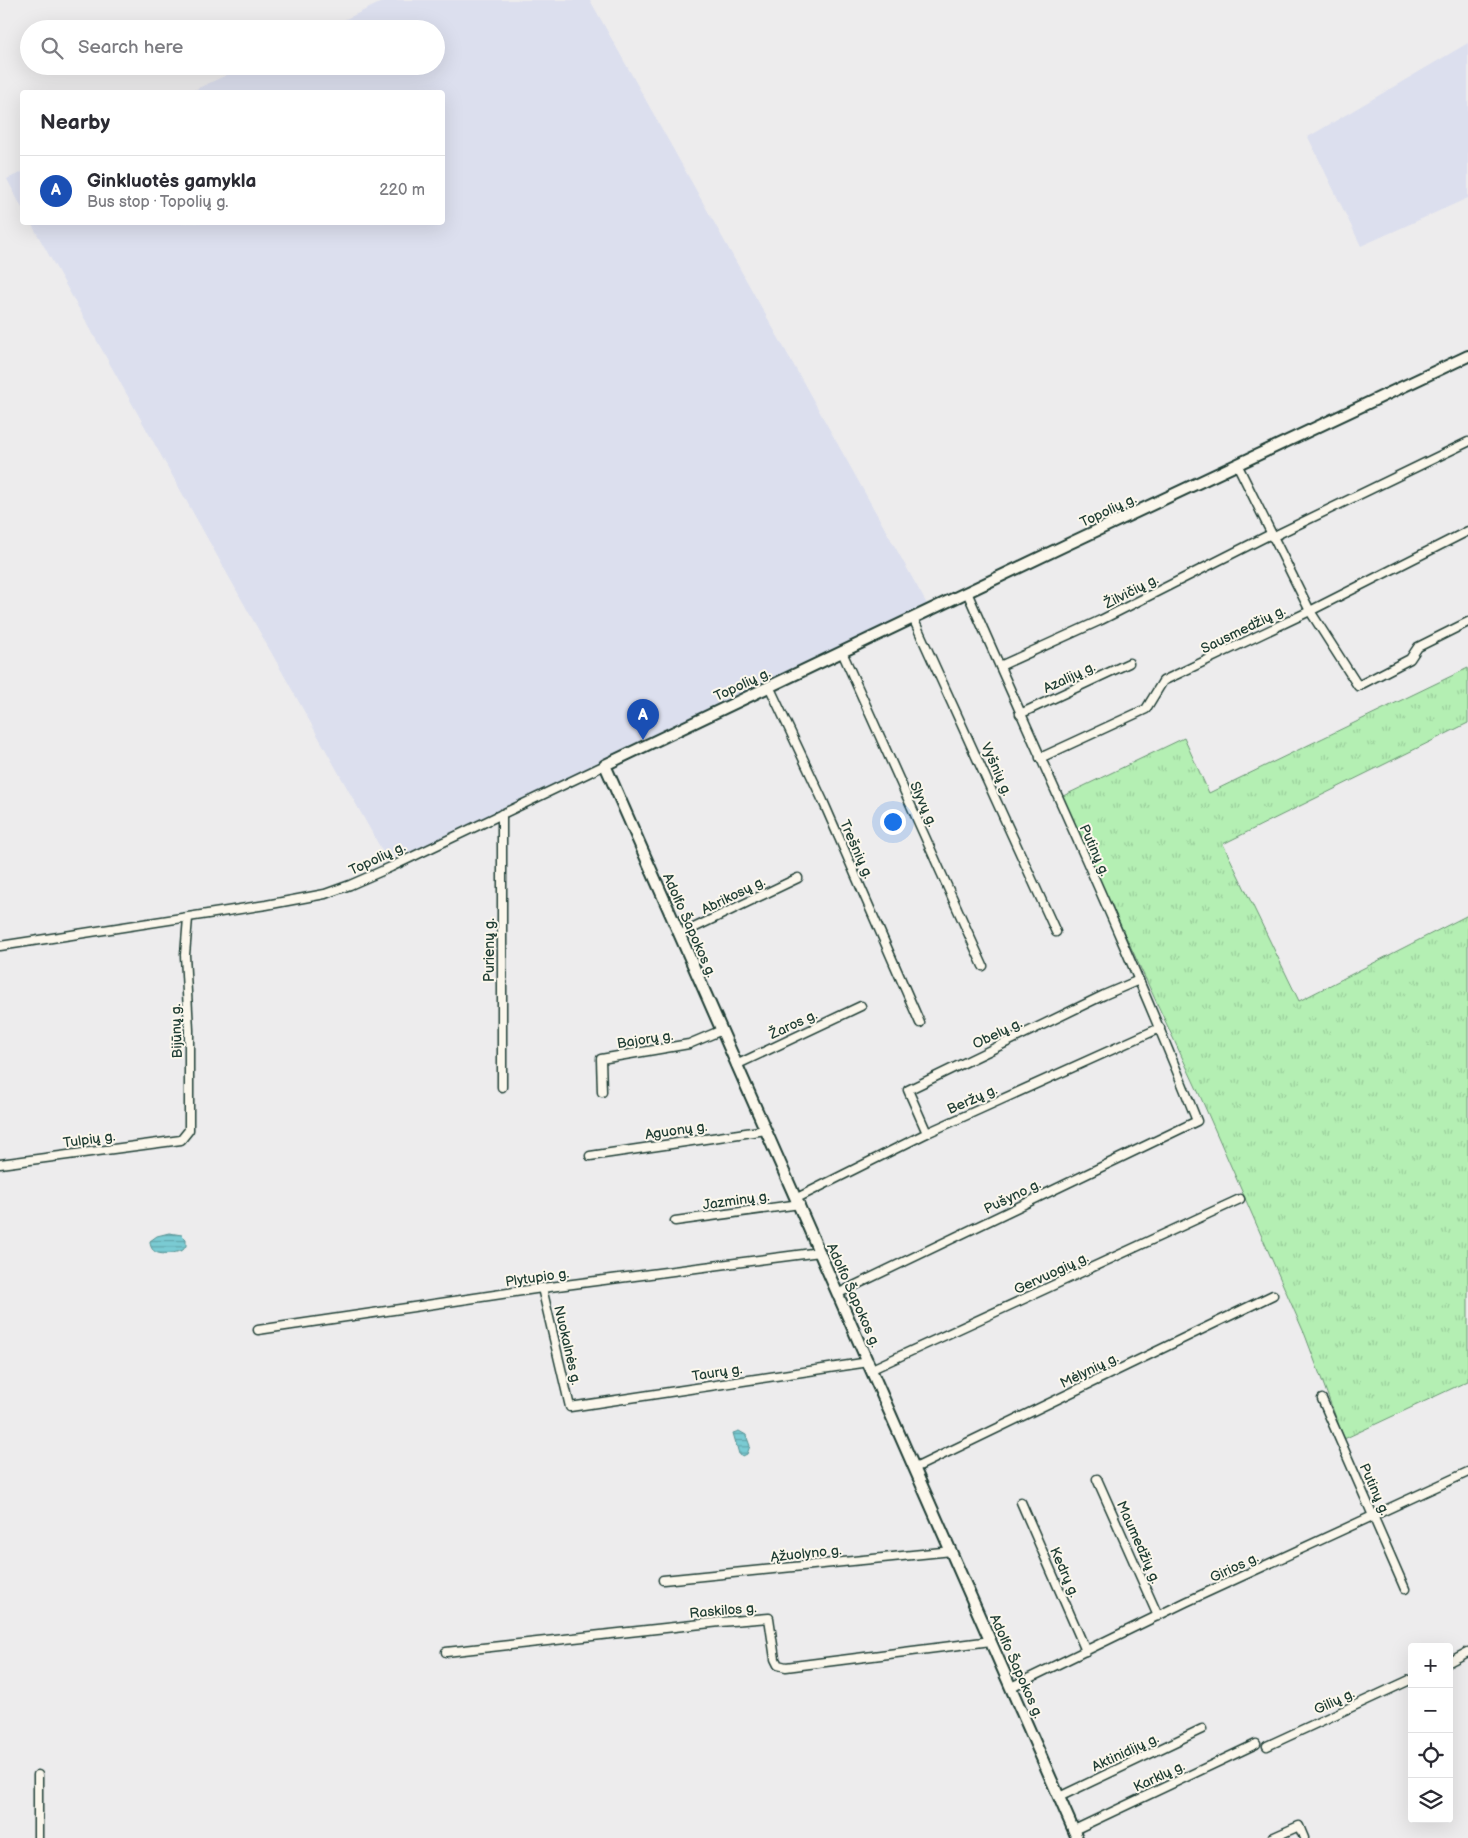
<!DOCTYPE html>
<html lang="en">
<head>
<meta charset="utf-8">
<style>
	body { margin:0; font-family:"Balsamiq Sans",sans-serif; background:#f2f2f3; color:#2b2b33 }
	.controls { position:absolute; right:15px; bottom:15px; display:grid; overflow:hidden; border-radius:5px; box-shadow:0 5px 20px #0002 }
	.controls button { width:45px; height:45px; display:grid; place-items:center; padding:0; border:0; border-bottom:1px solid #e1e1e2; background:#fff; color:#2b2b33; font:25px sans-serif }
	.you { position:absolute; left:892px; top:821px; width:18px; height:18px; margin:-12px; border:4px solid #fff; border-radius:50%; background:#1a73e8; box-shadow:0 0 0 8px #1a73e833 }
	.badge { display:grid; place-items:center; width:32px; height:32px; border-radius:50%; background:#ea580c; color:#fff; font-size:16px; font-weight:700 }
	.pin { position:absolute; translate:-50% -41px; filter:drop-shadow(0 1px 2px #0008) }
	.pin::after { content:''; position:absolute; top:26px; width:18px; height:15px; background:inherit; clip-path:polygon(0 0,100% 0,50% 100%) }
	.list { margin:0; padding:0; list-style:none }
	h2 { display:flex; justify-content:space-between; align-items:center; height:65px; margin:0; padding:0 20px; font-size:21px }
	h2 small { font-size:16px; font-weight:400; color:#7c7c81 }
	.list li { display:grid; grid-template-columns:32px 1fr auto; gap:15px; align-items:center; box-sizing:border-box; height:70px; padding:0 20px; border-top:1px solid #e1e1e2 }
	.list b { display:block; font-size:19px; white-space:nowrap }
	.list p { margin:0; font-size:16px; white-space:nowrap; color:#7c7c81 }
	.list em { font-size:16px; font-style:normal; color:#7c7c81 }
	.icon { flex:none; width:28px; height:28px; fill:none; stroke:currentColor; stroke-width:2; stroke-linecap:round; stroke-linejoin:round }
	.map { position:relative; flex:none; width:1468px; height:1838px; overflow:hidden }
	.search { position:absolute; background:#fff; box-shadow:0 5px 20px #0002; left:20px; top:20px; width:425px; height:55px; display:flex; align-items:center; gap:12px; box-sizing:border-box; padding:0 18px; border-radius:28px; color:#7c7c81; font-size:19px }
	.panel { position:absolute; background:#fff; box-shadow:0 5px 20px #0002; left:20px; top:90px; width:425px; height:135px; border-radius:5px }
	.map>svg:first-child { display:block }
	.built { fill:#dcdfee }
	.grass { fill:url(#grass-tufts); stroke:#6a9674 }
	.water { fill:url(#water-rules); stroke:#569293 }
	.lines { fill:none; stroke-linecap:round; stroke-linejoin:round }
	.minor-casing { stroke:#1f3d34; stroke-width:11 }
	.tertiary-casing { stroke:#1f3d34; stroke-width:14 }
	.minor { stroke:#fbf7ec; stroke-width:8 }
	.tertiary { stroke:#fbf7ec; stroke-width:10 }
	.labels { text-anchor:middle; stroke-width:4; stroke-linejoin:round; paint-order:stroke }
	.street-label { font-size:14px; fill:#1f3d34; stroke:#fbf7ec }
</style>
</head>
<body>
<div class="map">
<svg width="1468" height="1838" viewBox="0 0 1468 1838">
	<defs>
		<pattern id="grass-tufts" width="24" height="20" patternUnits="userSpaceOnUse" patternTransform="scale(1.25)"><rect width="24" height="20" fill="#b4efb3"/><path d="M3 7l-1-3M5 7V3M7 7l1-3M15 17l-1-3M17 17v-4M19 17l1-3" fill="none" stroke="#9ace9b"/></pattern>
		<pattern id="water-rules" width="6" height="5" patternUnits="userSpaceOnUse" patternTransform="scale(1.25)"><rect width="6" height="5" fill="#7acbd3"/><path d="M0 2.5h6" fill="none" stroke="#63a6ac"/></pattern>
	</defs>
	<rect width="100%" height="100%" fill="#edeced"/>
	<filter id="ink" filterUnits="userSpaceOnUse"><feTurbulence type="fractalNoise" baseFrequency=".02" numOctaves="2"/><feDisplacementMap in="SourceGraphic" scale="10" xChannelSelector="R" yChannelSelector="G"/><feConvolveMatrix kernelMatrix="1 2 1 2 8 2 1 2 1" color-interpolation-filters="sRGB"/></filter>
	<g filter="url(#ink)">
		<g class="built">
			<polygon points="386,0 590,0 928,606 389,863 31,223 442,222 442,92 190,92 246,66 436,66 436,29 325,29"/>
			<polygon points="1468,43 1468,198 1361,246 1308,137"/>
			<polygon points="22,172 22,208 7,179"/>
		</g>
		<polygon class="grass" points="1468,668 1468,723 1223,844 1299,1001 1468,915 1468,1381 1344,1439 1305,1335 1201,1098 1061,797 1184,738 1209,793"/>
		<g class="water">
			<path d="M169,1233L182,1235L186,1239V1246L183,1250C172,1254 150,1259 150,1241L157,1236Z"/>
			<polygon points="739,1431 746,1435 750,1446 747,1454 743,1456 739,1454 733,1433"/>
		</g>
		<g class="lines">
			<g class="minor-casing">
				<g id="minor">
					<polyline points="1237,464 1310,611 1358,686 1410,659 1418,647 1468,622"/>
					<polyline points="1272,537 1468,442"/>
					<polyline points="913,618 1056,932"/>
					<polyline points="842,652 983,966"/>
					<polyline points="1000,666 1101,620 1271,534"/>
					<polyline points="769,686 823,801 920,1023"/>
					<polyline points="1020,714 1129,663"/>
					<polyline points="1040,758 1146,709 1163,681 1310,611 1468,531"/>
					<polyline points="502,814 502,1087"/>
					<polyline points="679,935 798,878"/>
					<polyline points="0,946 266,905 325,894 350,885 391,867 605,765"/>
					<polyline points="736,1065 861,1006"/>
					<polyline points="602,1092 601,1059 689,1044 722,1030"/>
					<polyline points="927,1133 908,1090 1104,995 1139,980"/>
					<polyline points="590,1156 766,1130"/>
					<polyline points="0,1164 181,1140 189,1130 189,1030 185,955 188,918"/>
					<polyline points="797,1198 927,1133 1160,1028"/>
					<polyline points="675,1221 800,1204"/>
					<polyline points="542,1288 570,1407 869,1362"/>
					<path d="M839,1293L1197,1121C1126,942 1044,768 967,592"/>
					<polyline points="258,1330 542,1288 820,1252"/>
					<polyline points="872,1369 1240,1199"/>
					<polyline points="1322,1399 1405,1589"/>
					<polyline points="915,1468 1273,1295"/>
					<polyline points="1097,1479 1158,1616"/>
					<polyline points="1021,1502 1086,1651"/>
					<polyline points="663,1580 952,1551"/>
					<polyline points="446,1652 720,1622 769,1618 775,1659 778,1665 786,1667 991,1641"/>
					<polyline points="1449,1662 1468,1652"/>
					<polyline points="1011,1687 1186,1602 1468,1472"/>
					<polyline points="1267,1746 1412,1679"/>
					<polyline points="1059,1797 1202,1729"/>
					<polyline points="1074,1830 1256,1744"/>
					<polyline points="38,1838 38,1775"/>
					<polyline points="1272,1838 1299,1826 1304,1838"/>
				</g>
			</g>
			<g class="tertiary-casing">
				<polyline id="tertiary" points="1077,1838 605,765 1066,545 1468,356"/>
			</g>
			<use href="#minor" class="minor"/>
			<use href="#tertiary" class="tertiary"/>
		</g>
	</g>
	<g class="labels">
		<g class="street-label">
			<text transform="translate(1108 510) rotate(-25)" y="5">Topolių g.</text>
			<text transform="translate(1131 591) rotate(-27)" y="5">Žilvičių g.</text>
			<text transform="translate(1243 629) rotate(-26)" y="5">Sausmedžių g.</text>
			<text transform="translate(1069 677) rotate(-25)" y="5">Azalijų g.</text>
			<text transform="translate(742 684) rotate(-25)" y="5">Topolių g.</text>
			<text transform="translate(997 769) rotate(66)" y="5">Vyšnių g.</text>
			<text transform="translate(924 804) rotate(66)" y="5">Slyvų g.</text>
			<text transform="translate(857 849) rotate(66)" y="5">Trešnių g.</text>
			<text transform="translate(1095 850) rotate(66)" y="5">Putinų g.</text>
			<text transform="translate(377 858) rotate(-25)" y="5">Topolių g.</text>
			<text transform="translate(733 895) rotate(-26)" y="5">Abrikosų g.</text>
			<text transform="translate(690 925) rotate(66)" y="5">Adolfo Šapokos g.</text>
			<text transform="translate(489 950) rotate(-90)" y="5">Purienų g.</text>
			<text transform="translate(793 1024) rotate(-25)" y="5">Žaros g.</text>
			<text transform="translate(176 1031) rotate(-92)" y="5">Bijūnų g.</text>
			<text transform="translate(997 1033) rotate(-26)" y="5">Obelų g.</text>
			<text transform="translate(645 1039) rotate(-9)" y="5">Bajorų g.</text>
			<text transform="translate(972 1099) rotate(-24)" y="5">Beržų g.</text>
			<text transform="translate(676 1130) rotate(-8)" y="5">Aguonų g.</text>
			<text transform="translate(89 1139) rotate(-8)" y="5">Tulpių g.</text>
			<text transform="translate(1012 1196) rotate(-26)" y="5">Pušyno g.</text>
			<text transform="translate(736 1200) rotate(-8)" y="5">Jazminų g.</text>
			<text transform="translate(1051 1273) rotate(-25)" y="5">Gervuogių g.</text>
			<text transform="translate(537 1277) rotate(-8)" y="5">Plytupio g.</text>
			<text transform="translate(854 1295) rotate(66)" y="5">Adolfo Šapokos g.</text>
			<text transform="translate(568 1345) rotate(77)" y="5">Nuokalnės g.</text>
			<text transform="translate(1089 1370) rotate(-26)" y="5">Mėlynių g.</text>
			<text transform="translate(717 1372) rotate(-9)" y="5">Taurų g.</text>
			<text transform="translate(1375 1489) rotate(66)" y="5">Putinų g.</text>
			<text transform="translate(1139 1542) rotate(66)" y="5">Maumedžių g.</text>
			<text transform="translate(806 1553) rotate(-6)" y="5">Ąžuolyno g.</text>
			<text transform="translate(1234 1567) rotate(-25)" y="5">Girios g.</text>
			<text transform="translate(1065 1572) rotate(66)" y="5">Kedrų g.</text>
			<text transform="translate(723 1610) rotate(-5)" y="5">Raskilos g.</text>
			<text transform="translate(1017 1666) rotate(66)" y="5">Adolfo Šapokos g.</text>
			<text transform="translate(1334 1701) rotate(-25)" y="5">Gilių g.</text>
			<text transform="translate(1125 1752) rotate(-25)" y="5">Aktinidijų g.</text>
			<text transform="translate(1159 1776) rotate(-25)" y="5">Karklų g.</text>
		</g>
	</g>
</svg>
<div class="controls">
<button>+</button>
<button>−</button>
<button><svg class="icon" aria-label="locate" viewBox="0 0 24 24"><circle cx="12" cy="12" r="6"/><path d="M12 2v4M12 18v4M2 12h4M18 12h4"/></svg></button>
<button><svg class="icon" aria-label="layers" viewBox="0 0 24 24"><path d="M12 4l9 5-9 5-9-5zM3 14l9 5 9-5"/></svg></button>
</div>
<div class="you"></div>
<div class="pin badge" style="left:643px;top:740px;background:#1a4fb4">A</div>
<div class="search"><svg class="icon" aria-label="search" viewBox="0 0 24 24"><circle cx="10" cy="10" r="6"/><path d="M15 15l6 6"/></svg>Search here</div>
<section class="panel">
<h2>Nearby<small></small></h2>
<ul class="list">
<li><span class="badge" style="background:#1a4fb4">A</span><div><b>Ginkluotės gamykla</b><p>Bus stop · Topolių g.</p></div><em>220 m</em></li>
</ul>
</section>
</div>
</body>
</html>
